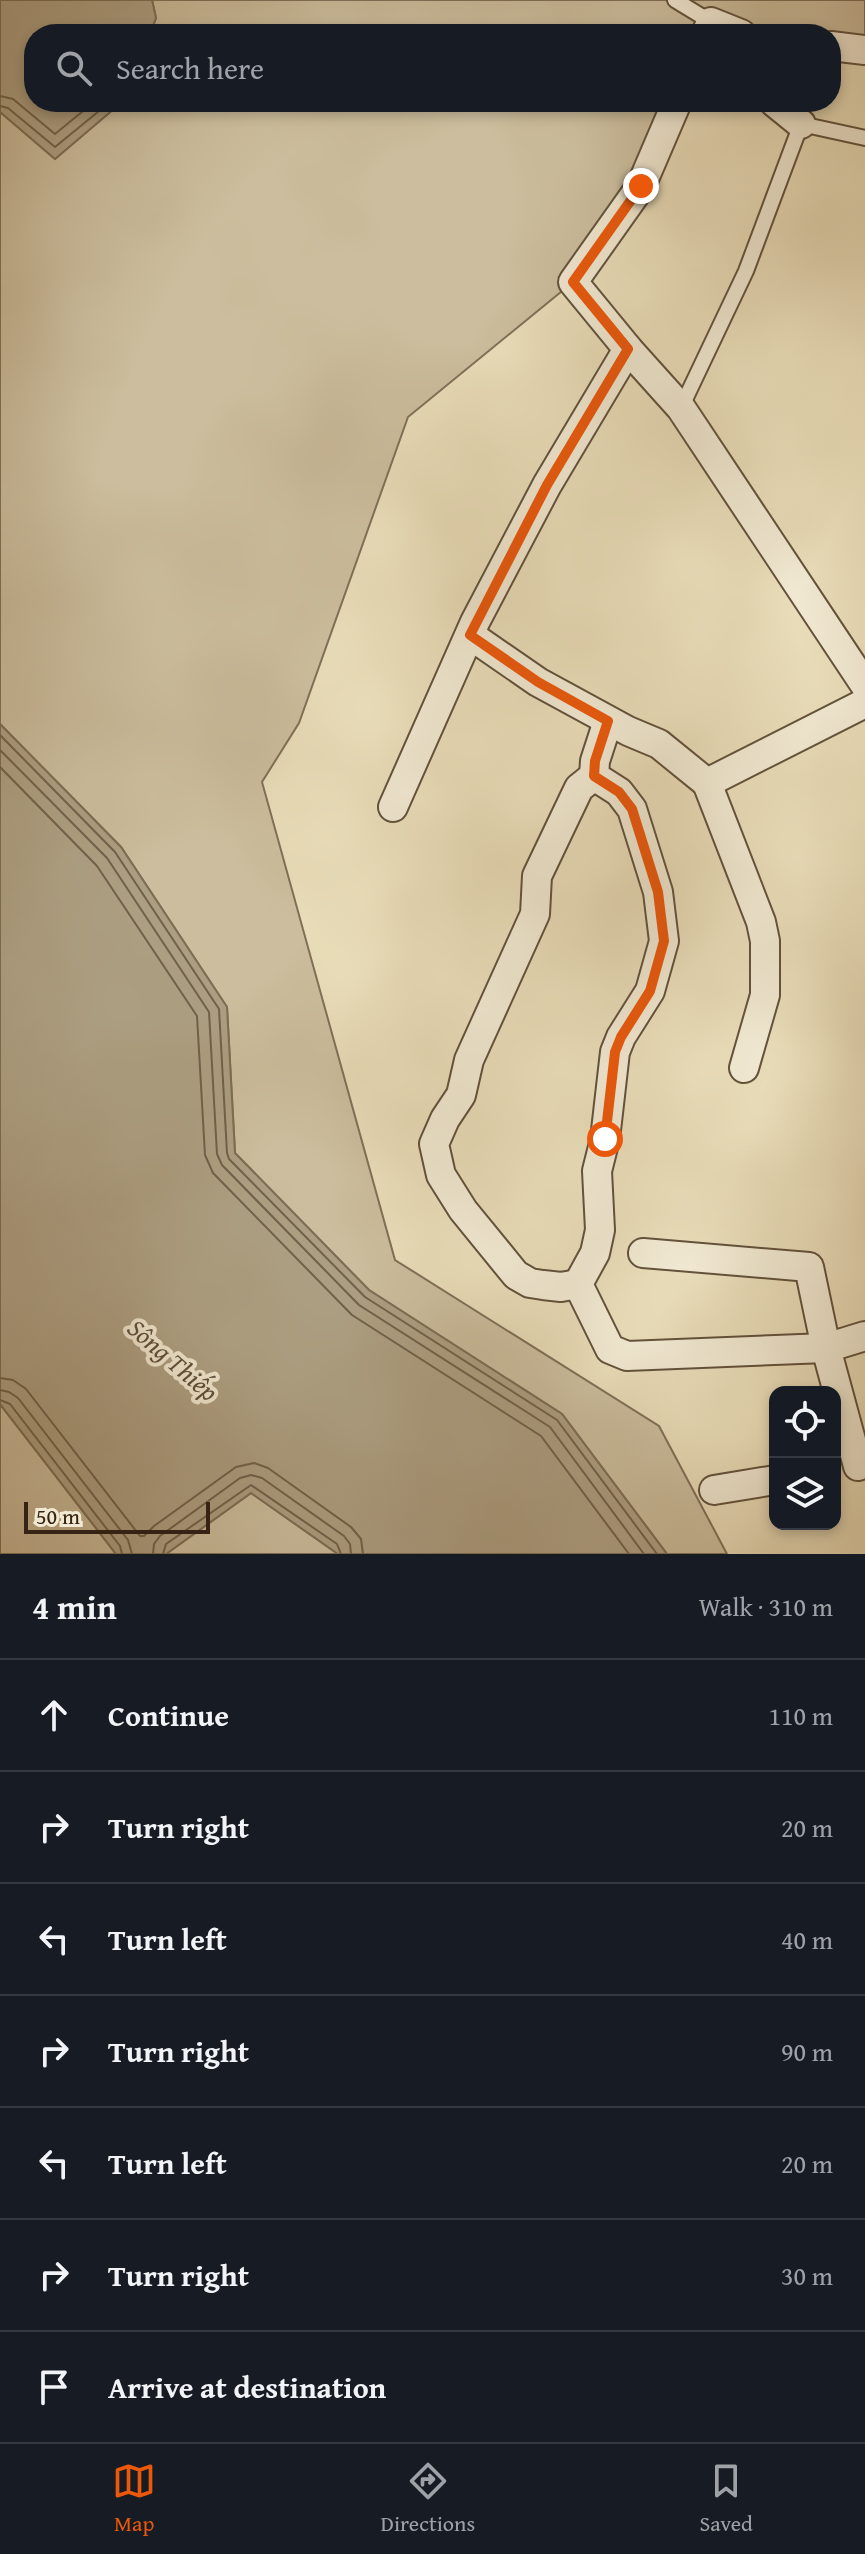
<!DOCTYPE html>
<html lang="en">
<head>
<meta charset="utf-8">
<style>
	body { margin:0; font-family:"Gentium Book Plus",serif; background:#242831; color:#f1f3f6 }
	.controls { position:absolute; right:24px; bottom:24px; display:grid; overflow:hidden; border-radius:16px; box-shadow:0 4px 12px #0003 }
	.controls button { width:72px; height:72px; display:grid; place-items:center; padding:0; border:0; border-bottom:2px solid #363941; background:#171b24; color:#f1f3f6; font:40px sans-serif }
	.scale { position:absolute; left:24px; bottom:20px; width:186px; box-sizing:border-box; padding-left:8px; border:4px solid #362313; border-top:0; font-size:22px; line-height:28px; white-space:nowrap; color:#362313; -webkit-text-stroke:6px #f1e9d2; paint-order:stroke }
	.stop { position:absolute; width:24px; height:24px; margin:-18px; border:6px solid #ea580c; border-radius:50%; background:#fff }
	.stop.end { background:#ea580c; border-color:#fff; box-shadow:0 2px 8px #0008 }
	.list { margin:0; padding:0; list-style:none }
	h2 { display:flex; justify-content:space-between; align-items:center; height:104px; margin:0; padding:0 32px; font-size:34px }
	h2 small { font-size:26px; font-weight:400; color:#9ea1a6 }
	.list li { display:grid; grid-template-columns:52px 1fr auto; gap:24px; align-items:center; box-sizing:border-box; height:112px; padding:0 32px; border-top:2px solid #363941 }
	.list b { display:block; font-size:30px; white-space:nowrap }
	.list em { font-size:26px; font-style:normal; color:#9ea1a6 }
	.icon { flex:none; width:44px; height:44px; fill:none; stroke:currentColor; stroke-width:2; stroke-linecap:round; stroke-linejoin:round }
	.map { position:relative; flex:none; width:865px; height:1554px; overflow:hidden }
	.search { position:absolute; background:#171b24; box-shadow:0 4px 12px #0003; left:24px; right:24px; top:24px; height:88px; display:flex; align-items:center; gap:20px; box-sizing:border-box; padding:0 28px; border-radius:32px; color:#9ea1a6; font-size:30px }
	.sheet { height:888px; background:#171b24 }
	nav { display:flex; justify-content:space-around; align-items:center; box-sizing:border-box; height:112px; border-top:2px solid #363941; background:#171b24; font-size:22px; color:#9ea1a6 }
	nav a { display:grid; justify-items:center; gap:4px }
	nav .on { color:#ea580c }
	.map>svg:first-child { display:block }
	.green { fill:#cbbd9d; stroke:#807058; stroke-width:2 }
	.water { fill:#ac9e81; stroke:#7d6d55; stroke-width:2 }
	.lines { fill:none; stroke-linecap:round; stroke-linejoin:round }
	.shore { stroke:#71604a; stroke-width:2 }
	.lane-casing { stroke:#63523c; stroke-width:18 }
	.street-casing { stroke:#63523c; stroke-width:32 }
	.lane { stroke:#f1e9d2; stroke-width:14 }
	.street { stroke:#f1e9d2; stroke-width:28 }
	.route { stroke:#ea580c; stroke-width:10 }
	.labels { text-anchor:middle; stroke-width:8; stroke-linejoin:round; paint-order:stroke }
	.water-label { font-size:26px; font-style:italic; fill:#5f4e3a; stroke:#f1e9d2 }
</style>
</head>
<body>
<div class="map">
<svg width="865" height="1554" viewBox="0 0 865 1554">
	<rect width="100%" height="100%" fill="#e9ddb9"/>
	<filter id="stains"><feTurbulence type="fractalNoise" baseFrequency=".0025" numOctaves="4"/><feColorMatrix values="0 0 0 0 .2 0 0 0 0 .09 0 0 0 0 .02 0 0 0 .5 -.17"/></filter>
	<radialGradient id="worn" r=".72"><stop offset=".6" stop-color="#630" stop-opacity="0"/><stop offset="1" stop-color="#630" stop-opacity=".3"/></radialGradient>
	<g class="green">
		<polygon points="152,0 865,0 865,39 711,22 706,34 150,34 156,18"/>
		<polygon points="122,102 677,102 573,282 408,417 299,723 262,782 395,1260 659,1426 727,1554 667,1554 562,1414 369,1290 235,1153 227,1007 121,847 0,724 0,112 55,159"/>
		<polygon points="0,1404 116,1554 0,1554"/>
		<polygon points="251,1493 338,1554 166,1554"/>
	</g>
	<g class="water">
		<polygon points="0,0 152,0 156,18 150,34 34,34 34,102 122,102 55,159 0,112"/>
		<polygon points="0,724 121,847 227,1007 235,1153 369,1290 562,1414 667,1554 338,1554 251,1493 166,1554 116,1554 0,1404"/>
	</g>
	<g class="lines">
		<g class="shore">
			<polyline points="0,96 13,99 55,134 94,102"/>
			<polyline points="0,106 8,108 55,147 110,102"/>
			<polyline points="0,735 115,852 219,1009 227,1153 229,1159 365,1297 557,1420 657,1554"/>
			<polyline points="0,750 107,858 209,1012 217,1154 222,1165 359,1305 550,1427 644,1554"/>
			<polyline points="0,767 97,866 197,1016 205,1155 213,1173 352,1315 541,1436 629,1554"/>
			<polyline points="0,1378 13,1380 26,1389 140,1536 144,1536 154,1526 236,1467 254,1463 268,1468 351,1527 361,1539 363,1554"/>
			<polyline points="0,1390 9,1392 18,1398 128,1540 132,1554"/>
			<polyline points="0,1400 10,1404 120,1546 122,1554"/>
			<polyline points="153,1554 154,1544 160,1536 240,1478 251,1475 262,1478 344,1536 350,1544 351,1554"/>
			<polyline points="163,1554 166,1544 251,1485 337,1544 341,1554"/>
		</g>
		<g class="lane-casing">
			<g id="lane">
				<polyline points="675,0 711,22"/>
				<polyline points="681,408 746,271 801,124 865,138"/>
			</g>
		</g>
		<g class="street-casing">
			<g id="street">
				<polyline points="706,34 711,22 741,34"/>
				<polyline points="831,46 865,50"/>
				<polyline points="677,102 641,186 573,282 628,349 681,408 865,685"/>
				<polyline points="774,102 801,124"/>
				<polyline points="470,635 538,682 628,731 659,744 707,783 865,703"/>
				<polyline points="608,721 595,761 594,776 619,792 632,809 658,892 664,941 650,991 621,1037 615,1052 605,1139 597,1171 600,1230 595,1253 578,1284 610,1349 627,1356 826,1348 865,1336"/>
				<polyline points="707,783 761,922 765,941 765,995 744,1068"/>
				<polyline points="393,807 475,622 547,485 628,349"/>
				<polyline points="643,1253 809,1267 826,1348 858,1466"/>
				<polyline points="578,1284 561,1287 543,1285 530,1283 516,1275 463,1210 441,1175 434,1144 445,1119 461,1095 469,1060 535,914 537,876 579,788 594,776"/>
				<polyline points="714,1490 775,1480"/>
			</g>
		</g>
		<use href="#lane" class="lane"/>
		<use href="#street" class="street"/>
	</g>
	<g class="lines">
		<polyline class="route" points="605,1139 615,1052 621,1037 650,991 664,941 658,892 632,809 619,792 594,776 595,761 608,721 538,682 470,635 547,485 628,349 573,282 641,186"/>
	</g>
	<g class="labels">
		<g class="water-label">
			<text transform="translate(173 1360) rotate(41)" y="9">Sông Thiếp</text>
		</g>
	</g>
	<rect width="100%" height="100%" filter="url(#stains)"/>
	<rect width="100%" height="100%" fill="url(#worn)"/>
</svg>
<div class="controls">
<button><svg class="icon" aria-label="locate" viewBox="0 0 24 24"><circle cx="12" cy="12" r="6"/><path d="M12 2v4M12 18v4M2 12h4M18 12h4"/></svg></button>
<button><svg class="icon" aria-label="layers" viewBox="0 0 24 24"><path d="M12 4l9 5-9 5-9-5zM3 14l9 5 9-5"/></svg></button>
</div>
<div class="scale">50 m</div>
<div class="stop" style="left:605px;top:1139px"></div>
<div class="stop end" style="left:641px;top:186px"></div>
<div class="search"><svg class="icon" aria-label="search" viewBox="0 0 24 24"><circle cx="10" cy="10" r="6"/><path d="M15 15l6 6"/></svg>Search here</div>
</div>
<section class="sheet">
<h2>4 min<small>Walk · 310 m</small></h2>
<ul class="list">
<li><svg class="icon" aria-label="ahead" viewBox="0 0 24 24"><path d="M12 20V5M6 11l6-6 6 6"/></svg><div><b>Continue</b></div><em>110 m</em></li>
<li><svg class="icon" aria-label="right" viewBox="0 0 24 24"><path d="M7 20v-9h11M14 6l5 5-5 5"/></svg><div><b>Turn right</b></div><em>20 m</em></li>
<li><svg class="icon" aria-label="left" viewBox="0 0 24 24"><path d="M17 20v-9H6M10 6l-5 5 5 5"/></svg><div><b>Turn left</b></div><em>40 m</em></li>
<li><svg class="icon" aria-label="right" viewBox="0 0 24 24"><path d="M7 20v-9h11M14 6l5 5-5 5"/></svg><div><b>Turn right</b></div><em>90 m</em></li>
<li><svg class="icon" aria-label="left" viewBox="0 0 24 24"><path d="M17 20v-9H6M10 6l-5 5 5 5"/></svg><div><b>Turn left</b></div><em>20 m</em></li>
<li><svg class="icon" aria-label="right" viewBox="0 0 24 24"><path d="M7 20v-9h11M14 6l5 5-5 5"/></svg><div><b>Turn right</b></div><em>30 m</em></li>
<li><svg class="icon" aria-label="arrive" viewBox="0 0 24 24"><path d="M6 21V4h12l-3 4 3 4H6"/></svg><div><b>Arrive at destination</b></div></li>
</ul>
</section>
<nav>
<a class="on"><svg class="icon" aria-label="map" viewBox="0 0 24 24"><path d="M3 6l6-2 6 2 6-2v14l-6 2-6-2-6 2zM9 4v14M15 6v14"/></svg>Map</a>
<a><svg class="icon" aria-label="directions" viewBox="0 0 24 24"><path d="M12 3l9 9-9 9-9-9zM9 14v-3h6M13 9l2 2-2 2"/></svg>Directions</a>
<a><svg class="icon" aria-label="saved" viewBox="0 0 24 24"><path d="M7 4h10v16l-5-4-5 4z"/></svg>Saved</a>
</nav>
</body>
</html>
